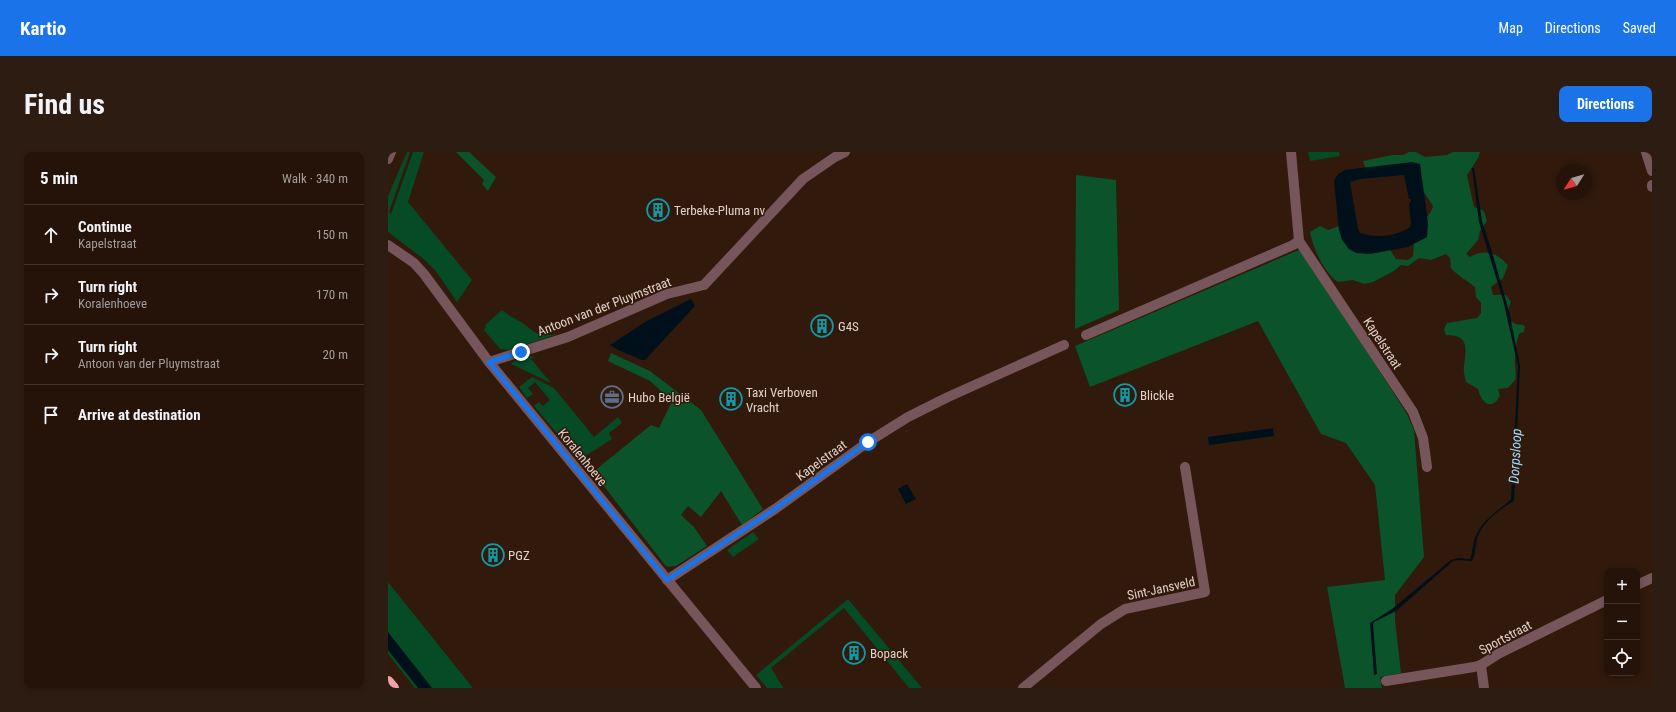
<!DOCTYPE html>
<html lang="en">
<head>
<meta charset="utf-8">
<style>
	body { margin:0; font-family:"Roboto Condensed",sans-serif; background:#2d1c12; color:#f1f3f6 }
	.controls { position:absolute; right:12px; bottom:12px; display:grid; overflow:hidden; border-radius:8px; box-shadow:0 2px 6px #0003 }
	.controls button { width:36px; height:36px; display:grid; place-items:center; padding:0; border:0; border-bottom:1px solid #42322a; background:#251309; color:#f1f3f6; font:20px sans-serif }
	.compass { position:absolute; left:1168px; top:12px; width:36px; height:36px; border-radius:50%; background:#251309; box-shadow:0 2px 6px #0003; rotate:233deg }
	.stop { position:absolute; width:12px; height:12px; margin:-9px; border:3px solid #1a73e8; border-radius:50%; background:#fff }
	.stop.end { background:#1a73e8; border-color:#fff; box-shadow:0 1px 4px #0008 }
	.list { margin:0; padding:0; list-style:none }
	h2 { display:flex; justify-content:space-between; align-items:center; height:52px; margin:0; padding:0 16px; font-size:17px }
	h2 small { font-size:13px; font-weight:400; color:#a39e9c }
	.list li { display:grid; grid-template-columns:26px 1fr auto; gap:12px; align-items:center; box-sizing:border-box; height:60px; padding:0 16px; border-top:1px solid #42322a }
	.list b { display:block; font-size:15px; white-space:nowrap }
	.list p { margin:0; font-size:13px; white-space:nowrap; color:#a39e9c }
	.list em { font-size:13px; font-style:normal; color:#a39e9c }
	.icon { flex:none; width:22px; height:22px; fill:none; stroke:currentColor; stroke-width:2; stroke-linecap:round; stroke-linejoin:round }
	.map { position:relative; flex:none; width:1264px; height:536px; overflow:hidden; border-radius:8px }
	header { display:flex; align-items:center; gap:24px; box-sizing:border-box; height:56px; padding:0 20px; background:#1a73e8; color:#fff }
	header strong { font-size:19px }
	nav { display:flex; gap:22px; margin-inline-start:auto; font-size:14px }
	.intro { display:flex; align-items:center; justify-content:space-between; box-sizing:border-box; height:96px; padding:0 24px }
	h1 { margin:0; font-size:28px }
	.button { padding:10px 18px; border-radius:8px; background:#1a73e8; color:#fff; font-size:14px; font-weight:700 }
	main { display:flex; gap:24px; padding:0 24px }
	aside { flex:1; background:#251309; border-radius:8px; box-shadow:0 2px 6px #0003 }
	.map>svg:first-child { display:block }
	.green { fill:#054b25 }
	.forest { fill:#0a532b }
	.water { fill:#00101a; fill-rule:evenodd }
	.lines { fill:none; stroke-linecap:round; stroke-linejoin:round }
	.minor { stroke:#76565a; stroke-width:10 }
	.tertiary { stroke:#76565a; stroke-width:10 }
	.motorway { stroke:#f1a1ab; stroke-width:12 }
	.route { stroke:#1a73e8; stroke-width:5 }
	.labels { text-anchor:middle; stroke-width:3; stroke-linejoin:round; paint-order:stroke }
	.poi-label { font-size:13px; fill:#e1d0c7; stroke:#31190c; text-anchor:start }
	.street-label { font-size:13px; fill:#e1d0c7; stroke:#31190c }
	.water-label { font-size:14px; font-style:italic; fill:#9cdaf8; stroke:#31190c }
</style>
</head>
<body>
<header>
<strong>Kartio</strong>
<nav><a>Map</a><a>Directions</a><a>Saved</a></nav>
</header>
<div class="intro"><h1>Find us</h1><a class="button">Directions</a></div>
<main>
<aside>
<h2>5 min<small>Walk · 340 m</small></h2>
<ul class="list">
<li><svg class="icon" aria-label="ahead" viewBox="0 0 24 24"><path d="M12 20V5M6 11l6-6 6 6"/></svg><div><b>Continue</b><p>Kapelstraat</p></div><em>150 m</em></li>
<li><svg class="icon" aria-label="right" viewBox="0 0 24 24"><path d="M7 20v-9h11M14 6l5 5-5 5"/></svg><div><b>Turn right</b><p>Koralenhoeve</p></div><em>170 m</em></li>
<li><svg class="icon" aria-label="right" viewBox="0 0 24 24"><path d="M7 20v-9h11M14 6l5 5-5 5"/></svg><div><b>Turn right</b><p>Antoon van der Pluymstraat</p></div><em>20 m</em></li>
<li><svg class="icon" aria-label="arrive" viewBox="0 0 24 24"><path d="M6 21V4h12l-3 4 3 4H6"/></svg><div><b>Arrive at destination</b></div></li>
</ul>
</aside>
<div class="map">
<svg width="1264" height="536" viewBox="0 0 1264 536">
	<rect width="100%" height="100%" fill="#31190c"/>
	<g class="green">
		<polygon points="19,0 22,0 1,60 3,62 25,0 36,0 20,50 84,128 69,150 47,118 37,108 0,80 0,44"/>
		<polygon points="920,0 951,0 952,4 922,9"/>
		<path d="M114,158C120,163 126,166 133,170C149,181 148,185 170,182L122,198L112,197L96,178L98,174L97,173Z"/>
		<polygon points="141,204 147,205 143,207 163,231 123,212 126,209"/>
		<polygon points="144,225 166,236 206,285 230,265 234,271 221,281 224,287 191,308 146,254 151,250 155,254 162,248 147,230 140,236 145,242 139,246 131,235"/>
		<polygon points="365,380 371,387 345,405 339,398"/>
		<polygon points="0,430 85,536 27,536 0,502"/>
		<path d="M460,447L534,536H521L456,456L383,516C388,522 390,529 396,536H379L368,523Z"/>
	</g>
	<g class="forest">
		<polygon points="68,0 81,0 108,25 100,39 94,32 96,28"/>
		<path d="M1021,0H1028L1037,5L1059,3L1065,0H1092L1090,6L1079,23L1086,55L1096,59L1099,69L1092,79L1090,88L1078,102L1082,105C1097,96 1109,101 1120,113L1115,126L1103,135L1105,143H1118L1123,150C1119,157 1118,169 1128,172C1132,173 1134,172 1137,174L1136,180L1132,181C1129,185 1127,200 1127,206C1126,213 1129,220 1127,228L1120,236L1110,237L1112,244C1103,260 1093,250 1090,237L1078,230C1077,225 1075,220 1076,214C1078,197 1082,183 1058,183L1056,177L1059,171L1089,166L1093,161V151L1088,145L1087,135C1081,130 1067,122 1063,116C1062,113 1063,108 1062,106L1058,102L1043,108L1031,106L1020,114L1013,113L1006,119L985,130L976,132L965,128L950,130C936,121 925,96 922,80L932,74L940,78L956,72L966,84L1001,96L1008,107L1020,108L1025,104C1026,95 1025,85 1029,77C1034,67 1042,66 1045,54L1031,33L1028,24L978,18L975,9L1004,3H1015Z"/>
		<polygon points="688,23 728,28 731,158 687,177"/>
		<polygon points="913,97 1019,262 1026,278 1036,405 1007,443 1007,468 1013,521 992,525 994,536 957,536 939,435 997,428 987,333 958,291 933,282 870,169 702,235 687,194"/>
		<polygon points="223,201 262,219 313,258 375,357 354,373 333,339 313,365 300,354 293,363 306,375 319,394 288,414 280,415 277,413 205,320 263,273 271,276 284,249 262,229 220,209"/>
	</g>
	<g class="water">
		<path d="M1024,10L1032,12L1040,71L1039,85L1020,95L982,102L968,101L961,97L954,88L951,78L946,29L950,22L957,18ZM1016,23L1021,47H1023V50L1021,51L1023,72L1022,75C1008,85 988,86 972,81L970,77L962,30L972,27Z"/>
		<path d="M1084,16H1086L1094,69L1104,100L1121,159L1132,214L1126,349C1111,358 1094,370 1089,387C1087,395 1088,402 1084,409L1070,408L1065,409L1008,459L986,470L985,473L989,522L986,523L982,471L1004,457L1063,408L1070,406L1082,407C1085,400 1084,393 1087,386C1094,367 1110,360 1123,347L1130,214L1115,148L1091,70Z"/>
		<polygon points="303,147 307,154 257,208 254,208 230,198 222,193 257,170"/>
		<polygon points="885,276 886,284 821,293 820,285"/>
		<polygon points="519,332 528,347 518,352 510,337"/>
		<polygon points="0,480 44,536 30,536 0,498"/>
	</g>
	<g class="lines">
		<g class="minor">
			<polyline points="903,0 911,89 1025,260 1035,286 1039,315"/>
			<polyline points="1258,0 1264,19"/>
			<polyline points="1264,33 1264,35"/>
			<polyline points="0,93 26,111 36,122 101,210 368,536"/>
			<polyline points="698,183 905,93 911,89"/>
			<polyline points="101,210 180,185 279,142 316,133 415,27 447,5 457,0"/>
			<polyline points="279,428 387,357 480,290 520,265 560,245 676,193"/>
			<polyline points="1249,433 1264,426"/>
			<polyline points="1093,513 1096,536"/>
			<polyline points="998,529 1086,515 1093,513 1110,502 1219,448"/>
			<polyline points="635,536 713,472 737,457 817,440 797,315"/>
		</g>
		<polyline class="tertiary" points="0,7 3,0"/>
		<polyline class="motorway" points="0,530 5,536"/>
	</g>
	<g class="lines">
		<polyline class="route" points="133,200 101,210 279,428 387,357 480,290"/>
	</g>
	<defs>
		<g id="building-ring" transform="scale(1.15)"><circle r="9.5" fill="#31190c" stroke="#0f9aa8" stroke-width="1.5"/><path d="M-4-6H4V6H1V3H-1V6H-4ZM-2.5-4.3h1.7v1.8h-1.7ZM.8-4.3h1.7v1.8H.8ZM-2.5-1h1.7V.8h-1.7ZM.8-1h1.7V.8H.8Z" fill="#0f9aa8"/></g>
		<g id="office-ring" transform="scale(1.15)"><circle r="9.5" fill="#31190c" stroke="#5c6f8a" stroke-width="1.5"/><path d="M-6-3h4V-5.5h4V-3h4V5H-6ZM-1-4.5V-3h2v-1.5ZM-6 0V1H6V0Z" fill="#5c6f8a"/></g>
	</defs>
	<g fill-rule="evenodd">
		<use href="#building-ring" x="270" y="58"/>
		<use href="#building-ring" x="434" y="174"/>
		<use href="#building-ring" x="737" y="243"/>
		<use href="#office-ring" x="224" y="245"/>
		<use href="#building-ring" x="343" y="247"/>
		<use href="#building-ring" x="105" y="403"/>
		<use href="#building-ring" x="466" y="501"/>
	</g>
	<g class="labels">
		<g class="poi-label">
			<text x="286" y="63">Terbeke-Pluma nv</text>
			<text x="450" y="179">G4S</text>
			<text x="358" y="245">Taxi Verboven<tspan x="358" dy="15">Vracht</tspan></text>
			<text x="752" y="248">Blickle</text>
			<text x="240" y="250">Hubo België</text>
			<text x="120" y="408">PGZ</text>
			<text x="482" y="506">Bopack</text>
		</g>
		<g class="street-label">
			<text transform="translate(216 154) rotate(-21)" y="5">Antoon van der Pluymstraat</text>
			<text transform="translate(995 191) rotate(57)" y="5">Kapelstraat</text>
			<text transform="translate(195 305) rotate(51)" y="5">Koralenhoeve</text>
			<text transform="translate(433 308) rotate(-36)" y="5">Kapelstraat</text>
			<text transform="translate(773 436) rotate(-12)" y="5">Sint-Jansveld</text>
			<text transform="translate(1117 485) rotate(-28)" y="5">Sportstraat</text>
		</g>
		<g class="water-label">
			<text transform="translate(1127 304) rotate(-87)" y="5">Dorpsloop</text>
		</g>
	</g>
</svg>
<div class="controls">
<button>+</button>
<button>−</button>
<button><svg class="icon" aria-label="locate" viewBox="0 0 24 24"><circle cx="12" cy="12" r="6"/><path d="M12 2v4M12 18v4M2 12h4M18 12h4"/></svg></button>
</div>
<svg class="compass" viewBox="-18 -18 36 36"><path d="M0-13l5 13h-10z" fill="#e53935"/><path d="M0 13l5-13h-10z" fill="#a39e9c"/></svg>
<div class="stop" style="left:480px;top:290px"></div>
<div class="stop end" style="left:133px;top:200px"></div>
</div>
</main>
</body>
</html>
